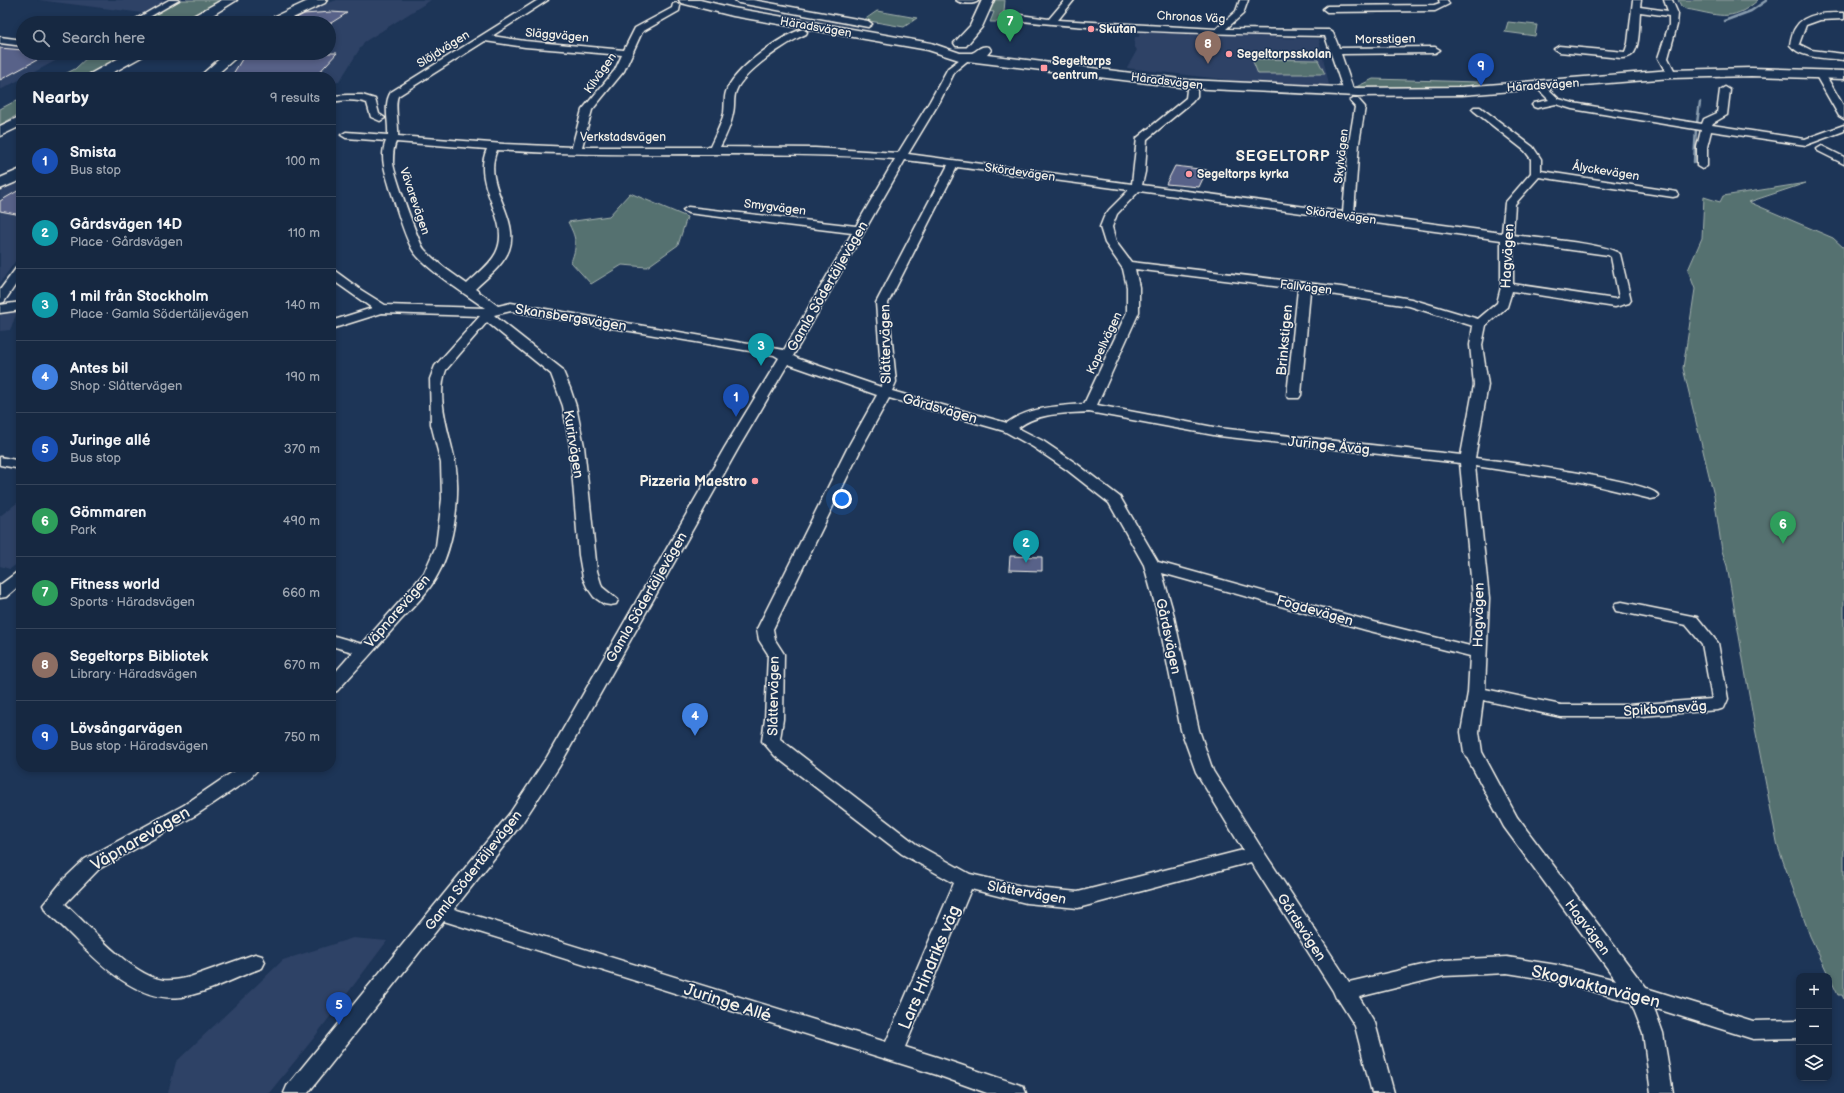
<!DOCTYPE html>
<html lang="en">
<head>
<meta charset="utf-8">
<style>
	body { margin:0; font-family:"Balsamiq Sans",sans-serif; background:#1f3048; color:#f1f3f6 }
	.controls { position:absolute; right:12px; bottom:12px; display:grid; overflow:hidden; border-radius:8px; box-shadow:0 2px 6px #0003 }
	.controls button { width:36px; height:36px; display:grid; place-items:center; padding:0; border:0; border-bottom:1px solid #35445a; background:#162841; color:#f1f3f6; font:20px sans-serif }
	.you { position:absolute; left:842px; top:499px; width:14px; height:14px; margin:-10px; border:3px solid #fff; border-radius:50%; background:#1a73e8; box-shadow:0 0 0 6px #1a73e833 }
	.badge { display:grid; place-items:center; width:26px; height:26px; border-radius:50%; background:#d6ab8b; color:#fff; font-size:13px; font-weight:700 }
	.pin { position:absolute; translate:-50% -33px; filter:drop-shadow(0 1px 2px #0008) }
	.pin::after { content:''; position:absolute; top:21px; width:14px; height:12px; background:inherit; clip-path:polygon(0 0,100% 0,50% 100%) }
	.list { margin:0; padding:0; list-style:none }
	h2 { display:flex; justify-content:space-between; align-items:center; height:52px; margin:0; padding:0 16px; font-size:17px }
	h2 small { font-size:13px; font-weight:400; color:#9ea6b1 }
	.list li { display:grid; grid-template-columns:26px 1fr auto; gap:12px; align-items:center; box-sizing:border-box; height:72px; padding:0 16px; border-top:1px solid #35445a }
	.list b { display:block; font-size:15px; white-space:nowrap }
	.list p { margin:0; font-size:13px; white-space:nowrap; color:#9ea6b1 }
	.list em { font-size:13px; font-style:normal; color:#9ea6b1 }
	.icon { flex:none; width:22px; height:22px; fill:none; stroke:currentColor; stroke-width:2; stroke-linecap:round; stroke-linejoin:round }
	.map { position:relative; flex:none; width:1844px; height:1093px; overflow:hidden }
	.search { position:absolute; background:#162841; box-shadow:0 2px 6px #0003; left:16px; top:16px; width:320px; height:44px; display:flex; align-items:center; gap:10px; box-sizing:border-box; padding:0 14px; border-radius:22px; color:#9ea6b1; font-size:15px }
	.panel { position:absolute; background:#162841; box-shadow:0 2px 6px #0003; left:16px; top:72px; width:320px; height:700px; border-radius:16px }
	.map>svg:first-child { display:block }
	.built { fill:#2f4266 }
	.green { fill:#54716f; stroke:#a4b1ac }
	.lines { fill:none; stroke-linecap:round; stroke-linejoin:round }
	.stream { stroke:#8a9daf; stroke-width:2.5 }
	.building { fill:#596289; stroke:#f4f1e8 }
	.street-casing { stroke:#f4f1e8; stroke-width:3 }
	.secondary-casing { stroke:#f4f1e8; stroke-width:3 }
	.highway-casing { stroke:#f4f1e8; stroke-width:3 }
	.street { fill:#1d3557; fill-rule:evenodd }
	.secondary { fill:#1d3557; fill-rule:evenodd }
	.highway { fill:#1d3557; fill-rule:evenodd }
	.poi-dot { fill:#ff9aa2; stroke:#1d3557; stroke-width:1.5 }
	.labels { text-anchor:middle; stroke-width:3; stroke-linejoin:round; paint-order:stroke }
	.far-street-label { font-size:12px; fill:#f4f1e8; stroke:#1d3557 }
	.far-poi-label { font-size:12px; font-weight:bold; fill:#f4f1e8; stroke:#1d3557; text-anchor:start }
	.street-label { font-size:14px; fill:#f4f1e8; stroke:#1d3557 }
	.poi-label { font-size:14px; font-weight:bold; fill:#f4f1e8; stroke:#1d3557; text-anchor:end }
	.far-district-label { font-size:15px; font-weight:bold; letter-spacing:1px; fill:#f4f1e8; stroke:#1d3557 }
	.near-street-label { font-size:17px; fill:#f4f1e8; stroke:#1d3557 }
</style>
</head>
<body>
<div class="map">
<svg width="1844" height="1093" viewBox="0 0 1844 1093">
	<rect width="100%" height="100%" fill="#1d3557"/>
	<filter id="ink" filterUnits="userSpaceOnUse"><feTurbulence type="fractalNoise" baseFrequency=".025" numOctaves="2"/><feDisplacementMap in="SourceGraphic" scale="8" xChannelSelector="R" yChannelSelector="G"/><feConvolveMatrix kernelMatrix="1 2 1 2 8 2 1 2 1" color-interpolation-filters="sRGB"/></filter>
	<g filter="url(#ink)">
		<g class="built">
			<polygon points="38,0 167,0 143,13"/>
			<polygon points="337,0 431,0 364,42 339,82 331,83 331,77 219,77 246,53 329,53 329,23 283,23 322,5"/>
			<polygon points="1140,29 1274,34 1276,38 1319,39 1329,85 1238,81 1127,68 1137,50 1134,46 1135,37 1139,37"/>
			<polygon points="0,43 23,46 23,53 70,53 25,77 21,77 21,79 0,90"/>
			<polygon points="21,181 21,253 0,283 0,192"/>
			<polygon points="18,310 10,330 0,331 0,312"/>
			<polygon points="21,500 21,561 10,569 0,566 0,516"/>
			<polygon points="353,938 387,941 313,1039 269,1093 168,1093 176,1062 283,960"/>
		</g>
		<g class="green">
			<polygon points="181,0 222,0 181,23 139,23"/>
			<polygon points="991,0 1005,0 1004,12 1000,22 990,22 994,12 986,11"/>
			<path d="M1678,0H1758C1731,24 1717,14 1686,9L1681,6Z"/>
			<polygon points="877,11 917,18 904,27 864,20"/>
			<polygon points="1508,22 1537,25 1535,36 1505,32"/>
			<polygon points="92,53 128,53 85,77 59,77 75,69"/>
			<polygon points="1252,59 1318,60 1325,74 1258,74"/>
			<polygon points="1373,79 1478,82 1481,84 1448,88 1366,88 1356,87"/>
			<polygon points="21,98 21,113 0,125 0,109"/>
			<polygon points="1806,183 1749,202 1833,238 1844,248 1844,999 1842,995 1838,995 1810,936 1778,847 1754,723 1727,566 1722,551 1714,496 1683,368 1695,289 1688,270 1702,238 1704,197 1720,202 1723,196"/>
			<path d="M630,193L687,217L678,245L647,267L622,265L591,284L571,262C578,244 576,238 568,222L609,216Z"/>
		</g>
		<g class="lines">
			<g class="stream">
				<polyline points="1724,21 1751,11 1767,0"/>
				<polyline points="1697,123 1700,102"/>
				<polyline points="1694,162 1696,129"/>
			</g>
		</g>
		<g class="building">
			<polygon points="331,12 347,13 331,23 291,23 291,21 304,14"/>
			<polygon points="0,48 23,50 23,53 50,53 0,80"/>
			<polygon points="251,53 337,53 315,77 231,77 244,56"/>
			<polygon points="1175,166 1207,170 1199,187 1166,184"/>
			<polygon points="21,189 21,215 0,211 0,201"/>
			<polygon points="1010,556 1042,557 1042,571 1009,570"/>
		</g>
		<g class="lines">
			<g class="street-casing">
				<g id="street">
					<polygon points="169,0 179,0 139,23 129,23"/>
					<path d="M538,0H548L492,36L525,41L624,50L635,28L672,8L673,4L676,3L680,6L679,11L642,32L624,71L592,110L582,147H710C715,136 721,125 724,113C725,106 724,98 726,92C733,70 781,35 803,29L807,32L806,34C787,42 743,72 736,91C733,98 735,106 733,113C731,125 726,136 720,147L815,148L898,153L930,101L948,68L967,54L972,57L955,71L940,101L908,154L1132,184L1137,138L1186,98L1187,90L1192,87L1197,90V96L1192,102L1147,139L1145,172L1142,185L1343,212L1349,143L1355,107L1350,101L1355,98L1358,99L1365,107L1359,143L1354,213L1502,233L1505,203L1531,173V159L1525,151L1474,111L1472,109L1474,107H1480L1533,147L1541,159V171L1677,192L1678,194L1677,196L1673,197L1539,177L1515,204L1513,235C1534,238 1606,243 1620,254L1631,300L1629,303L1615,307L1512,291L1507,307L1486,325L1482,345L1488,385L1475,458C1500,461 1648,480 1658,495L1656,498L1651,499L1581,482L1475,466L1489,598L1485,689L1561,705H1628L1712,699L1702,644L1686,625L1616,611L1614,607L1616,603L1622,602L1697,617L1718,643L1728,699L1724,708L1718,710L1628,717H1561L1483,700L1479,732L1482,752L1517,817L1646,988L1753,1021L1799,1020V1038L1753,1039L1654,1008L1663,1033L1673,1093H1651L1643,1033L1631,1002L1557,981L1507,973L1444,976L1359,997L1375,1023L1394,1093H1372L1355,1026L1338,999L1336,998L1333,991L1251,862L1078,908L1026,903L971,889L905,1047L937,1057L1023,1086L1026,1093H987L937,1075L444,921L308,1093H284L287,1086L510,813L547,757L725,447L779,358L774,355L511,311L494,315L496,317L562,369L570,388L576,406L584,446L597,571L602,587L618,600L616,604L610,605L604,604L594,597L587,587L583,578L579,555L570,446L563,406L551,374L487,322L446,370C435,398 450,434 455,462C461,494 454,546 438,574C429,592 413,607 400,621C379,645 358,668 337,691L331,693V677L353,652L331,646V635L362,644L403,598L424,573L436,546L442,499L441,463L431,424L430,379L435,366L480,316L382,313L331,329V321L372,308L331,279V269L335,271L361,290L385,305L485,308C467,295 422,267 412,249C402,230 397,208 390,188C386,173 379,157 386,141L346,138L341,135L346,132L388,135C389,121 383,104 391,92ZM485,41L525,47L622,55L615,70L582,110L572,147L504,144L398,136C399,125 394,104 398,96ZM396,142L487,149C470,186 513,220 496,253C490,265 477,274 467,284C452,273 436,263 424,249C418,241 394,174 393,163C393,156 393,148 396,142ZM497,150C630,159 762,149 895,159L856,226L688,207L683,210L688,213L852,233L784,350L511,303L498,306L475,289C486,278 503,266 509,250C521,216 481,185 497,150ZM905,160L948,165L876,303L882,382L881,387L799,359L793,356ZM957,167L1129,190L1109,210L1104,217L1100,227L1105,243L1123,269L1127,287V312L1084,404C1058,406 1028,407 1007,423L892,391L896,382L888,303ZM1139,191L1501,240V287L1497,303L1478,319L1411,299L1341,287L1131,262L1116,242L1112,227L1117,214ZM1513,242L1608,255L1611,257L1619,298L1615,299L1513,284ZM1135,269L1298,289L1287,395L1289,398H1299L1301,395L1310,291L1409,306L1473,326L1470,345L1474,385L1461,455L1219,428L1097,405L1139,312V287ZM788,364L877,395L848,447L757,629L759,640L768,654L765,719L762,741L775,756L902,854L954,883L886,1042L454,909L522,823L559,767L739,447ZM889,398L1004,431L1033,447L1067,470L1109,503L1144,565L1156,608L1181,730L1196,772L1243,850L1078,892L1026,887L970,874L916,844L780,739L783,719L784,654L775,640L773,629L862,447ZM1089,412L1219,436L1460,463L1473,598L1470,646L1366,620L1158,562L1120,497L1077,464L1043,441L1018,428C1038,412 1065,414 1089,412ZM1162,573L1366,630L1470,656L1468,693L1461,732L1464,752L1504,827L1616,980L1557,965L1507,957L1444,960L1349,982L1262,849L1213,771L1199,730L1172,608Z"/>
					<polygon points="735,0 753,0 868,21 872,24 868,27 739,3"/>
					<path d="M956,0H978V1C973,5 961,4 956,0Z"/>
					<path d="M1065,0H1074L1058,20L1216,29L1236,11L1240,0H1248L1243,14L1226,29L1329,30L1333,33L1339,48L1435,47L1440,50L1435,53L1341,54L1354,92L1349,95L1344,92L1325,36C1219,34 1111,32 1005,19L1001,16L1005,13L1049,19Z"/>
					<polygon points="1439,0 1447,0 1449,4 1435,11 1327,12 1323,9 1327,6 1434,5 1440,3"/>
					<path d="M1633,0H1641L1640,7L1668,11L1664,0H1672L1678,14L1677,25L1668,58L1676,74L1674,76H1668L1658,58L1669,25V16L1640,12C1639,22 1640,47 1633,54C1630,57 1625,58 1621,58L1559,52L1554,49L1559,46L1625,52L1628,43Z"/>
					<path d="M1844,13V19L1820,20L1806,25L1799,44L1811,50L1844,54V60C1827,58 1801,59 1790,45C1791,39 1792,32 1796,27C1805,12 1829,13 1844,13Z"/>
					<polygon points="0,37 23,40 23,46 0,43"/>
					<polygon points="1820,71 1825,74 1844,107 1844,119 1839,116 1815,74"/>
					<polygon points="1539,82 1542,83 1559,99 1573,103 1702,124 1704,119 1717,113 1720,90 1725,87 1730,90 1727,115 1713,123 1712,125 1805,139 1844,125 1844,131 1806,145 1711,131 1707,147 1707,166 1702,169 1697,166 1697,147 1701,130 1572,109 1556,104 1537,108 1534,107 1532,105 1534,103 1549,100 1534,85"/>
					<path d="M347,95H362L375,99L379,114L385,118L380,121L371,117L367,103C356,99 343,100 331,102V96Z"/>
					<polygon points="1822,146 1844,157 1844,164 1818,151 1817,149"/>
					<polygon points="21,265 21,277 4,302 0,303 0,290 17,267"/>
					<polygon points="21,302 21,310 0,313 0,305"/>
					<polygon points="0,457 21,461 21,469 0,465"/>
					<polygon points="21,571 21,584 6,597 0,598 0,585 16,573"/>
					<path d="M240,767H260L248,780L196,815L99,869L65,904C90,926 130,975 163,980C172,981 182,979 190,977L255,954L262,956L265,962L262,968C236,977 209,993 181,997C126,1004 83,943 46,911L43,905L64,879L85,859L184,805Z"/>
				</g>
			</g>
			<g class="secondary-casing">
				<g id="secondary">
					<polygon points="310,0 327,0 325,3 282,23 266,23 267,20"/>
					<path d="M679,0H700L733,8L931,43L960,53H972C979,50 980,45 989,47L991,50L987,55L1188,80L1358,88L1462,87L1671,70L1751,68L1844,71V79L1751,76L1671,78L1462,95L1358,96L1188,88L959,60L928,50L733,16L681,3Z"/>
					<polygon points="982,0 994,0 982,27 966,46 956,46 954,43 970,26"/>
					<polygon points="226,53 241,53 214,77 199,77"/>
					<polygon points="21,169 21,180 0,189 0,178"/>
				</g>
			</g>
			<g class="highway-casing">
				<g id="highway">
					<polygon points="222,0 237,0 200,23 185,23 186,20"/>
					<polygon points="128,53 145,53 143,56 105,77 88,77 90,74"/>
					<polygon points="21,116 21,126 0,136 0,126"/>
				</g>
			</g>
			<use href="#street" class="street"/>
			<use href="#secondary" class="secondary"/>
			<use href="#highway" class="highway"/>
		</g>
	</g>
	<g class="poi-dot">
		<circle cx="1091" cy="29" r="4"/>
		<circle cx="1229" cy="54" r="4"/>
		<rect x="1040" y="64" width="8" height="8" rx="2"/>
		<circle cx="1189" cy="174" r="4"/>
		<circle cx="755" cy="481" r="4"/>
	</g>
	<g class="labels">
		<g class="far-street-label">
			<text transform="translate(1191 17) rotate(3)" y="4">Chronas Väg</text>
			<text transform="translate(816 27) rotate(10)" y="4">Häradsvägen</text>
			<text transform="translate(557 35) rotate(5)" y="4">Släggvägen</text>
			<text transform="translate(1385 39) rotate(-1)" y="4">Morsstigen</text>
			<text transform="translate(443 49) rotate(-32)" y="4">Slöjdvägen</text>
			<text transform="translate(600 73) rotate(-55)" y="4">Kilvägen</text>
			<text transform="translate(1167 81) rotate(7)" y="4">Häradsvägen</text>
			<text transform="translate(1543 85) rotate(-4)" y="4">Häradsvägen</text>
			<text x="623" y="141">Verkstadsvägen</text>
			<text transform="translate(1341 156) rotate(-84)" y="4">Skylvägen</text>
			<text transform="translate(1606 171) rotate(9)" y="4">Ålyckevägen</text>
			<text transform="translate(1020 172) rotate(8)" y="4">Skördevägen</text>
			<text transform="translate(415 201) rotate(71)" y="4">Vävarevägen</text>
			<text transform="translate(775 207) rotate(7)" y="4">Smygvägen</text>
			<text transform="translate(1341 215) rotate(8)" y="4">Skördevägen</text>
			<text transform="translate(1306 287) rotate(7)" y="4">Fallvägen</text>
			<text transform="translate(1104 343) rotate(-65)" y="4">Kapellvägen</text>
		</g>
		<g class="far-poi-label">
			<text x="1099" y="33">Skutan</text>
			<text x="1237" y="58">Segeltorpsskolan</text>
			<text x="1052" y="65">Segeltorps<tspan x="1052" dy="14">centrum</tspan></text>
			<text x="1197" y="178">Segeltorps kyrka</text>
		</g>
		<g class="street-label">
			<text transform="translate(1507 256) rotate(-87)" y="5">Hagvägen</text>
			<text transform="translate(827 286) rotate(-60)" y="5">Gamla Södertäljevägen</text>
			<text transform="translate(571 317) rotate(9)" y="5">Skansbergsvägen</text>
			<text transform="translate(1284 340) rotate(-85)" y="5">Brinkstigen</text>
			<text transform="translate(885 344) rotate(-91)" y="5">Slåttervägen</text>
			<text transform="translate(940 408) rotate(16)" y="5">Gårdsvägen</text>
			<text transform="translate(574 444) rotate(81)" y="5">Kurirvägen</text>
			<text transform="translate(1329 445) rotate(6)" y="5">Juringe Åväg</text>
			<text transform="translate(646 597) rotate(-60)" y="5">Gamla Södertäljevägen</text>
			<text transform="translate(1315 610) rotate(16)" y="5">Fogdevägen</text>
			<text transform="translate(397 611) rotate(-49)" y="5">Väpnarevägen</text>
			<text transform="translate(1478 615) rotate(-89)" y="5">Hagvägen</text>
			<text transform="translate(1169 636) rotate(78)" y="5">Gårdsvägen</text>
			<text transform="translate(773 696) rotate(-89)" y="5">Slåttervägen</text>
			<text transform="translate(1665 708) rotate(-4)" y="5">Spikbomsväg</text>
			<text transform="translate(473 870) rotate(-52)" y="5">Gamla Södertäljevägen</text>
			<text transform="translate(1027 892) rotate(10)" y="5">Slåttervägen</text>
			<text transform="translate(1302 927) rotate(57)" y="5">Gårdsvägen</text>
			<text transform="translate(1588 927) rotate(53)" y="5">Hagvägen</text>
		</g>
		<g class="poi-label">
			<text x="747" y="486">Pizzeria Maestro</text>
		</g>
		<g class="far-district-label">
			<text x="1283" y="161">SEGELTORP</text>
		</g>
		<g class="near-street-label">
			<text transform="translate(140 838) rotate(-30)" y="6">Väpnarevägen</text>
			<text transform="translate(929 967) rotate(-67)" y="6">Lars Hindriks väg</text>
			<text transform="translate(1596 986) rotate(14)" y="6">Skogvaktarvägen</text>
			<text transform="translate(728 1002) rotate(18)" y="6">Juringe Allé</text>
		</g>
	</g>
</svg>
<div class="controls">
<button>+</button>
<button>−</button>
<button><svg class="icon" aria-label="layers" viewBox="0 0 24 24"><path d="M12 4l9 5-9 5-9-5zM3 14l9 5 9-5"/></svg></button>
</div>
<div class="you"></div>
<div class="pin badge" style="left:736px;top:417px;background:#1a4fb4">1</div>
<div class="pin badge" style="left:1026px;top:563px;background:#0f9aa8">2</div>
<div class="pin badge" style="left:761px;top:366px;background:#0f9aa8">3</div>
<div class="pin badge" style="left:695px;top:736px;background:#3f7fe0">4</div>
<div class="pin badge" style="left:339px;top:1025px;background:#1a4fb4">5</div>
<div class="pin badge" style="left:1783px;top:544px;background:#2e9e5b">6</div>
<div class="pin badge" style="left:1010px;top:42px;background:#2e9e5b">7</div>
<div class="pin badge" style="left:1208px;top:64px;background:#8d6e63">8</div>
<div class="pin badge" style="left:1481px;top:86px;background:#1a4fb4">9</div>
<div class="search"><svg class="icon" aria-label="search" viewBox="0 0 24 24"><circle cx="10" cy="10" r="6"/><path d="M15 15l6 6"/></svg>Search here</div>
<section class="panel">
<h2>Nearby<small>9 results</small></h2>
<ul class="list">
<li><span class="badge" style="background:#1a4fb4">1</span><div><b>Smista</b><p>Bus stop</p></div><em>100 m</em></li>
<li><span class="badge" style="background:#0f9aa8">2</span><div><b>Gårdsvägen 14D</b><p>Place · Gårdsvägen</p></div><em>110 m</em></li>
<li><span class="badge" style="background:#0f9aa8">3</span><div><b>1 mil från Stockholm</b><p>Place · Gamla Södertäljevägen</p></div><em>140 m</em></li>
<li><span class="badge" style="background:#3f7fe0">4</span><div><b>Antes bil</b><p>Shop · Slåttervägen</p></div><em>190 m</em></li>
<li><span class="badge" style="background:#1a4fb4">5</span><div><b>Juringe allé</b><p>Bus stop</p></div><em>370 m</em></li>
<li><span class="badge" style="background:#2e9e5b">6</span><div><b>Gömmaren</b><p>Park</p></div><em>490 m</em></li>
<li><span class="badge" style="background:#2e9e5b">7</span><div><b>Fitness world</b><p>Sports · Häradsvägen</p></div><em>660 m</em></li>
<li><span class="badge" style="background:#8d6e63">8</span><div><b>Segeltorps Bibliotek</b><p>Library · Häradsvägen</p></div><em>670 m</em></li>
<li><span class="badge" style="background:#1a4fb4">9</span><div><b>Lövsångarvägen</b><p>Bus stop · Häradsvägen</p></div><em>750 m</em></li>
</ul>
</section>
</div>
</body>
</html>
